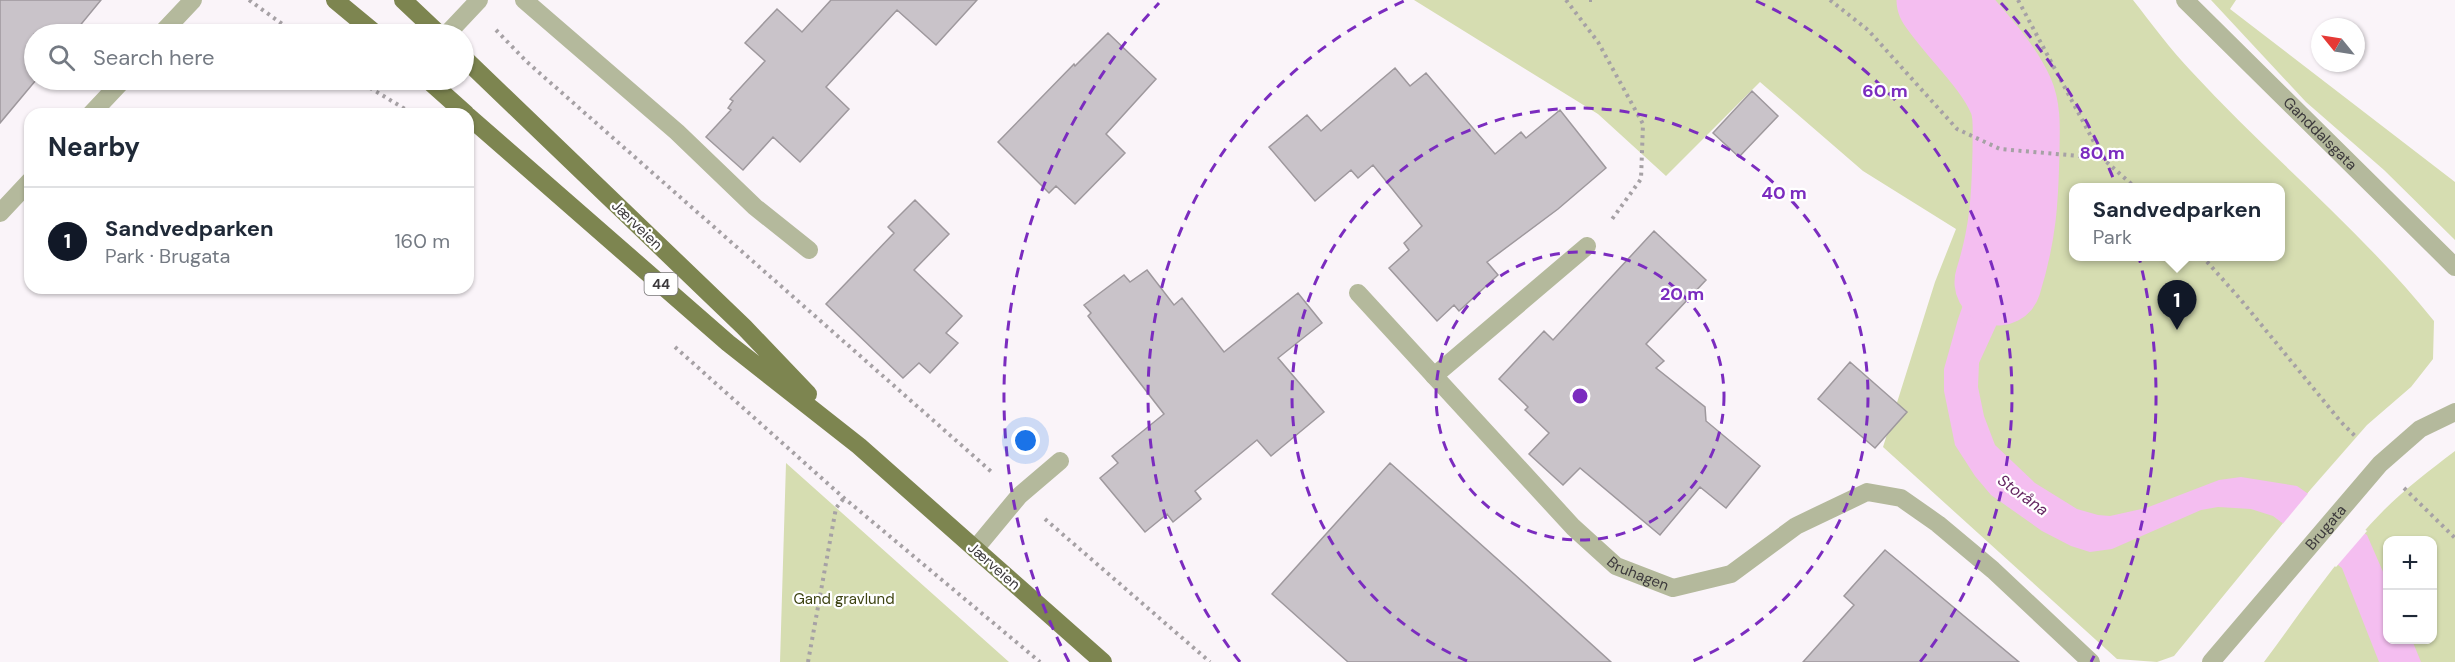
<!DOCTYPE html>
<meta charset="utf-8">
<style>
:root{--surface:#fff;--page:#f6f6f7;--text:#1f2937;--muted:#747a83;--line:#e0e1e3;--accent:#111827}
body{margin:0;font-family:"DM Sans",sans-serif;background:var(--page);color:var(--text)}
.controls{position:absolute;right:18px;bottom:18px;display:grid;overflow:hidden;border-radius:12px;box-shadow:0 2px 4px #0004}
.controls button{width:54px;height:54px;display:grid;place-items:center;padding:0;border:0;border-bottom:2px solid var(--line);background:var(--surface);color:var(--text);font:30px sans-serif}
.compass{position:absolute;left:2311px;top:18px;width:54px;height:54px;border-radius:50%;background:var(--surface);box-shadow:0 2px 4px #0004;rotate:300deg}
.you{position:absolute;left:1026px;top:441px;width:21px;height:21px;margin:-15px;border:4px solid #fff;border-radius:50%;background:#1a73e8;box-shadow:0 0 0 9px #1a73e833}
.badge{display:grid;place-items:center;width:39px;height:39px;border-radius:50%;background:var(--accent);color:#fff;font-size:20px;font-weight:700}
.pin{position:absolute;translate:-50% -50px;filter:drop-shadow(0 2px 3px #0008)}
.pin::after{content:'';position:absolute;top:32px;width:21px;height:18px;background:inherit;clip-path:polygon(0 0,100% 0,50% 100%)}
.popup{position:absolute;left:2069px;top:183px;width:216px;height:78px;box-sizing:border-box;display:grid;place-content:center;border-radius:12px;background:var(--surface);filter:drop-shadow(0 2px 4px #0005);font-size:20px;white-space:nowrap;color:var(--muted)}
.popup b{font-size:22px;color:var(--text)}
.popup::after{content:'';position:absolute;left:50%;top:100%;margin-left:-12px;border:12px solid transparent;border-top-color:var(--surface)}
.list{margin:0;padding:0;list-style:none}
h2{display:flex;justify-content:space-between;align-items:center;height:78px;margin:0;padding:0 24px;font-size:26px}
h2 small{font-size:20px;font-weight:400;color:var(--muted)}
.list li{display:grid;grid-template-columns:39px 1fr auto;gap:18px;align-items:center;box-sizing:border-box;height:108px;padding:0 24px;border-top:2px solid var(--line)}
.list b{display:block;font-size:22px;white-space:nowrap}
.list p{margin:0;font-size:20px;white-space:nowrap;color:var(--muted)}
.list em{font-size:20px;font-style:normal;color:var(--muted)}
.icon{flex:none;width:33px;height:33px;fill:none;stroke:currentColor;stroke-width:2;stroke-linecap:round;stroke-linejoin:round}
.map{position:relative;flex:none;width:2455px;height:662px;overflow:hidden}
.search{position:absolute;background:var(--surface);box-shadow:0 2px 4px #0004;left:24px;top:24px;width:450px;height:66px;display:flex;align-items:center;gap:15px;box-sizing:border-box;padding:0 21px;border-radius:33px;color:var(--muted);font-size:22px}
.panel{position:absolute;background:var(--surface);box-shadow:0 2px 4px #0004;left:24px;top:108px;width:450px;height:186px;border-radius:18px}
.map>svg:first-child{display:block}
.green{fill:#d6ddb1;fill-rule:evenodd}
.water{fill:#f4bef0}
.pier{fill:#faf4f9}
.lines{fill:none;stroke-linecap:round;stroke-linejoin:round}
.river{stroke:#f4bef0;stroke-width:87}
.building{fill:#c9c3c9;stroke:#9e989d;stroke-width:1.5}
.path{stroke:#a6a1a5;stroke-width:4;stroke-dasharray:3 4.5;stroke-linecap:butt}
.minor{stroke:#b4b99c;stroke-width:18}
.major{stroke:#7d8550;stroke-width:18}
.ring{fill:none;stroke:#7b2cbf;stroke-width:3;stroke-dasharray:10 8}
.labels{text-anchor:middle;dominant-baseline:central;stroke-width:4.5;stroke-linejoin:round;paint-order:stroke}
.shield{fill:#fff;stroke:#767476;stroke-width:1.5}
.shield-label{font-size:14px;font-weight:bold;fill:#3c393c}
.street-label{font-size:15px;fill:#3c393c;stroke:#fff}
.park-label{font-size:15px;fill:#3e4412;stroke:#fff}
.water-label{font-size:16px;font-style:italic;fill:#652762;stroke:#fff}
.centre{fill:#7b2cbf;stroke:#fff;stroke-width:3}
.ring-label{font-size:18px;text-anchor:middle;font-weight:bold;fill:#7b2cbf;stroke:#fff;stroke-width:4.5;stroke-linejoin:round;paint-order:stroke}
</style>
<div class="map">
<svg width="2455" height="662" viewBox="0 0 2455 662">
<rect width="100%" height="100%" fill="#faf4f9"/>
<path class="green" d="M1414 0H2133C2152 24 2170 49 2191 71 2270 157 2361 230 2434 321L2433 359 2411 387 2367 425 2311 489 2174 656 2157 662 2117 659 1883 447 1935 282 1956 229 1863 171 1760 82 1666 176 1598 114ZM2074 188H2280V256H2074Z
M2211 0H2236L2230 9 2455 182V240L2384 170 2306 102Z
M2455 451V662H2264C2302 611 2339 555 2384 510 2406 488 2430 470 2455 451ZM2388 540H2432V640H2388Z
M786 463 1009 662H780Z"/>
<path class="water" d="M1925 0H1967L2027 99 2038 140 2001 136 1982 97 1928 10Z
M2004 161 2036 164 2029 242 2023 267 1979 363 1978 387 1984 416 1995 445 2035 483 2077 509 2098 515 2110 516 2146 508 2219 480 2241 477 2297 486 2367 535 2387 581 2388 640H2412L2421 662H2379L2342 568 2273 516 2251 509 2218 507 2201 510 2112 549 2090 552 2071 546 2042 531 1991 495 1975 476 1955 445 1944 391V369L1958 319 1997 211Z"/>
<path class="pier" d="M2310 491 2367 531 2336 567 2281 526Z"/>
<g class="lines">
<path class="river" d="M1940 0C1962 32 1995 60 2011 96 2018 112 2016 133 2016 151 2015 200 2013 234 1998 282"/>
</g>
<path class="building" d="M0 0H101L73 34H34L36 80 0 123Z
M831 0H977L936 45 897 10 826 87 849 109 800 162 773 137 743 170 706 137 731 110 728 108 733 101 730 99 765 61 745 43 777 9 802 32Z
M1108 33 1156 79 1106 134 1125 153 1075 204 1056 186 1049 193 998 142 1074 64 1075 66Z
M1395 68 1410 86 1426 73 1495 154 1521 132 1526 138 1560 110 1606 168 1558 209 1487 262 1498 275 1459 311 1454 305 1437 321 1389 268 1409 250 1404 243 1422 226 1373 165 1358 178 1351 170 1315 201 1269 147 1307 115 1321 131Z
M1752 91 1778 116 1739 157 1713 133Z
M915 200 949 234 914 270 962 316 946 333 958 343 930 373 919 363 903 378 826 304 894 233 888 227Z
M1654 231 1706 280 1646 344 1664 361 1656 368 1705 407 1706 421 1760 466 1726 508 1700 487 1660 535 1580 468 1563 485 1529 454 1549 433 1525 410 1528 407 1499 379 1544 331 1553 340Z
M1147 270 1174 305 1182 298 1224 352 1298 293 1322 323 1278 358 1324 412 1271 456 1257 440 1195 491 1201 499 1173 522 1167 514 1145 532 1100 478 1118 463 1112 456 1164 414 1088 316 1091 313 1084 305 1124 275 1130 282Z
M1850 362 1907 412 1875 448 1818 399Z
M1390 463 1524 583 1611 662H1348L1272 594Z
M1885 550 2019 662H1803L1854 605 1844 596Z"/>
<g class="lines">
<path class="path" d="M249 0 296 34
M1566 0 1598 42 1643 124 1641 179 1610 222
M1589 0H1595
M1830 0 1868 30 1957 129 2000 149 2102 158 2136 188
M2018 0 2102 157
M496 30 527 62 994 474
M357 80 405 109
M2202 256 2241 300 2341 422 2357 438
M675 347 844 498 1040 662
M2404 488 2455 538
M1045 519 1210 662
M808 662 836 508 844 498"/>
<g class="minor">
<path d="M524 0 677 132 755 207 809 250"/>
<path id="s1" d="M2185 0 2455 267"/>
<path d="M161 34 193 0"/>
<path d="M447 34 479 0"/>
<path d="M91 114 123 80"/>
<path d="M0 213 30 181"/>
<path id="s2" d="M1358 293 1573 527 1616 566 1673 588 1731 574 1796 526 1867 492 1901 498 1938 524 1993 570 2091 662"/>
<path d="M1434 376 1587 246"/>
<path d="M975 549 1019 496 1060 461"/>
<path id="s3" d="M2211 662 2380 464 2420 429 2455 412"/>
</g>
<path class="major" d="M335 0 376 34
M403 0 439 34
M464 58 744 327 808 394
M428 80 466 114
M468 116 728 343 859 446 1103 662"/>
</g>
<g class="ring">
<circle cx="1580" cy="396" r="144"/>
<path d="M1467 661A288 288 0 1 1 1693 661"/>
<path d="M1240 662A432 432 0 0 1 1404 1M1756 1A432 432 0 0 1 1920 662"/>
<path d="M1069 662A576 576 0 0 1 1159 3M2001 3A576 576 0 0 1 2091 662"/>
</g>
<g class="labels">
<rect class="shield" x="644.5" y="273" width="33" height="22" rx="4.5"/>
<g class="shield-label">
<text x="661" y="284">44</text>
</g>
<g class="street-label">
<text stroke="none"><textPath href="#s1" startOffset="190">Ganddalsgata</textPath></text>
<text transform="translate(637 225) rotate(44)">Jærveien</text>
<text stroke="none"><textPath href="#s3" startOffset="177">Brugata</textPath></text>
<text transform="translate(994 566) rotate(41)">Jærveien</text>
<text stroke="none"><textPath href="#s2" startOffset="399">Bruhagen</textPath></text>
</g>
<g class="park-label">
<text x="844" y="599">Gand gravlund</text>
</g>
<g class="water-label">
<text transform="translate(2023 495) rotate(36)">Storåna</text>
</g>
</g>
<circle cx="1580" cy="396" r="9" class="centre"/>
<g class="ring-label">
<text x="1885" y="97">60 m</text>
<text x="2102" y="159">80 m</text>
<text x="1784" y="199">40 m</text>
<text x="1682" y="300">20 m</text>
</g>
</svg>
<div class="controls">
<button>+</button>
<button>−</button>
</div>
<svg class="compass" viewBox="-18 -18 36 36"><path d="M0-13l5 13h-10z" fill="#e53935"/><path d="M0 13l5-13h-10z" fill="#747a83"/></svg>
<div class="you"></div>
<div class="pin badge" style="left:2177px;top:330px">1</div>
<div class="popup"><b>Sandvedparken</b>Park</div>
<div class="search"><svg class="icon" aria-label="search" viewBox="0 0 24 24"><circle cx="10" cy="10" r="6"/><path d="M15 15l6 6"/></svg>Search here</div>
<section class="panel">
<h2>Nearby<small></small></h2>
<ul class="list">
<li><span class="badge">1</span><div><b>Sandvedparken</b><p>Park · Brugata</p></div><em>160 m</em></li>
</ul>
</section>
</div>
